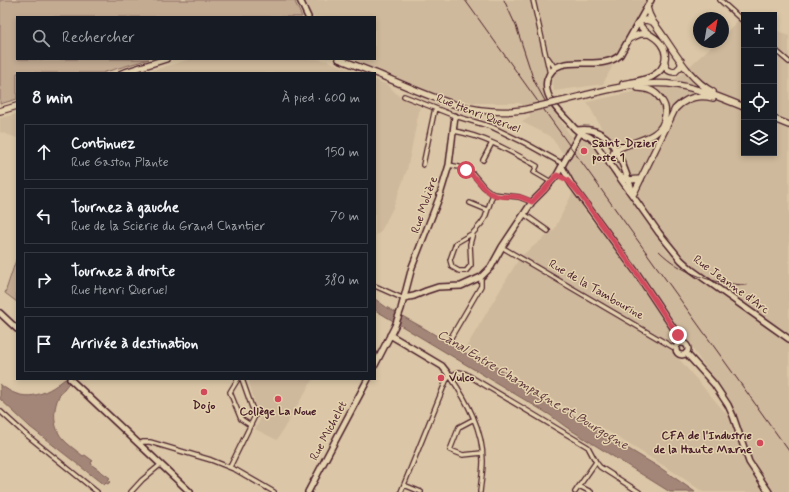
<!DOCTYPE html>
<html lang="fr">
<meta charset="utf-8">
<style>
:root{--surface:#171b24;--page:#242831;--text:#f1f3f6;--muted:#9ea1a6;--line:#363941}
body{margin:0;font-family:Mynerve,sans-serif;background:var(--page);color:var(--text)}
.controls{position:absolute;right:12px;top:12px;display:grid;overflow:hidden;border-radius:0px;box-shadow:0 2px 6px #0003}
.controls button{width:36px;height:36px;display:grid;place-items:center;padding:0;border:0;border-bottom:1px solid var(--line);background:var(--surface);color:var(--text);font:20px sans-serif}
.compass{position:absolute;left:693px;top:12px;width:36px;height:36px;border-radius:50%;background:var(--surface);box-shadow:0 2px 6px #0003;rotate:31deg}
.stop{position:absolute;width:12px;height:12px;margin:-9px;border:3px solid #d1495b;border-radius:50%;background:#fff}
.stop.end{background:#d1495b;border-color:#fff;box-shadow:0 1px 4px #0008}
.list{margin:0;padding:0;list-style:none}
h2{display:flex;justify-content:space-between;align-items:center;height:52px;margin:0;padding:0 16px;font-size:17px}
h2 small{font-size:13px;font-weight:400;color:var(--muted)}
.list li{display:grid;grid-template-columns:26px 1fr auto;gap:12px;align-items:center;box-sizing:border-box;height:56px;margin:0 8px 8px;padding:0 8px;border:1px solid var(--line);border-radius:0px}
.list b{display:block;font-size:15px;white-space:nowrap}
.list p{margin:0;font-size:13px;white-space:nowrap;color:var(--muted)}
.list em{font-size:13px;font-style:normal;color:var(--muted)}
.icon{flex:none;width:22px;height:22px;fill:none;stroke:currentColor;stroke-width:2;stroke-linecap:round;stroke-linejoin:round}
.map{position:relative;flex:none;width:789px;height:492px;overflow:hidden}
.search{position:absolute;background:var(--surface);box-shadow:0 2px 6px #0003;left:16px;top:16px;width:360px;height:44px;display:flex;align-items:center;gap:10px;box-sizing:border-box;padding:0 14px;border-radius:0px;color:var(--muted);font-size:15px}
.panel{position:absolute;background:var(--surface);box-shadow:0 2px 6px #0003;left:16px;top:72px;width:360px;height:308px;border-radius:0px}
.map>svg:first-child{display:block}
.built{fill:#cfb99c}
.green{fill:#c3ab92;stroke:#86655e}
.water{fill:#a38677;stroke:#7f5d59}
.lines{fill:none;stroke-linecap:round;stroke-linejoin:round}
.street-casing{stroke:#4a1f2b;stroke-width:6}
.secondary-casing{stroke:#4a1f2b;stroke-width:8}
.primary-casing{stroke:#4a1f2b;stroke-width:8}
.street{stroke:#e4d2af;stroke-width:3.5}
.secondary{stroke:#e4d2af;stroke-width:5}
.primary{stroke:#e4d2af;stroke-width:5.5}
.rail{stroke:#4a1f2b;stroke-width:1}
.primary-bridge-casing{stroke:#4a1f2b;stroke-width:8;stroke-linecap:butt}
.primary-bridge{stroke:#e4d2af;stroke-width:5.5}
.route{stroke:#d1495b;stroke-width:5}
.poi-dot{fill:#d1495b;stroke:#e4d2af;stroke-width:1.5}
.labels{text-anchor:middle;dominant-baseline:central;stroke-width:3;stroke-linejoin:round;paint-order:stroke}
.street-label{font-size:12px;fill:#4a1f2b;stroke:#e4d2af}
.poi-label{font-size:12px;font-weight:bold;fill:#4a1f2b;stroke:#e4d2af;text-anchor:start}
.water-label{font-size:13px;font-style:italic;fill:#60393e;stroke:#e4d2af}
</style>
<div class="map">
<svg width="789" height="492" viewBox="0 0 789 492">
<rect width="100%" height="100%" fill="#dbc7a7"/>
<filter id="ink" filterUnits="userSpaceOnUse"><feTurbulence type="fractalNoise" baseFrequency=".025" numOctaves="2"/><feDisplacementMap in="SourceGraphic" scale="8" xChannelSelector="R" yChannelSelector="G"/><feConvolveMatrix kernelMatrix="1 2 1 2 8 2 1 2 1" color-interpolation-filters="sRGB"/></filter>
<g filter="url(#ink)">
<path class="built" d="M305 0H532L547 68 542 83 543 93 548 103 578 146 581 139H589L668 253 670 254 691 274 789 343V492H774L751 458 731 403 573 182 566 169 569 159 567 156 562 152 550 136 522 122 530 117 529 112 525 106 519 103H478L453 99 423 89 352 59H375V17H312Z
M536 0H647L603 84 554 91 548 50Z
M744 15V153H774V29L789 36V335L688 262 670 242 640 199 587 102 637 91 666 88 716 42H723V35Z
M190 59H315L328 61 360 73H144Z
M375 80 388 85 399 96 420 107 407 170 393 208 380 233 375 235Z
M17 114V138L0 132V118Z
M574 190 588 216 593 223 595 222 676 336 679 359 731 419 746 461 765 492H703L677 474 591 421 519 381 517 376 479 354 472 353 465 349 520 257 554 230Z
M248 379H313L277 440 255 429 260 420Z"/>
<path class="green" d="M0 0H294L302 17H17V59H149L102 73H17V99L0 104Z
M17 257V302L5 293Z"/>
<path class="water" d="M375 299 386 307 422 327 472 357 478 356 514 378 516 382 555 407 574 416 662 469 695 492H670L566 427 550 415 375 310Z
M65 379H72C68 384 64 389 60 394 53 407 52 426 62 438 68 445 76 450 83 456L85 455 93 461 91 462 92 465 110 478 108 480 110 482 108 484 106 483 104 485 30 427 0 399V384C23 404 44 396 65 379Z"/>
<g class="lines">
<defs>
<path id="street" d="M533 0 550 74
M720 0 744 22
M774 49 789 62
M548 58 555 68
M404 96 455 116 492 127 525 143 563 164
M454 131C484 136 510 151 537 166L534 172 551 182
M483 160 492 143
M423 165 435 108
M449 165 459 167 473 174 484 187 493 194 519 197 532 202
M470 203 487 210
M524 214 548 231
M473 233 456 243 450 260 452 267 459 271H466L471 265 470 244 473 233 481 224 485 218 493 194
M505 249 676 349
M375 286 402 298H404
M450 339 481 286V277
M450 376C467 401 483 430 483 461 483 471 481 482 480 492
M238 379 230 392 241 419 250 425
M0 411 23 432 97 492
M474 419 459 427 450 450 463 455 482 453
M139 444 143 442H150L211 460 236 470 274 492
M230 467 255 416 242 379
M404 485 421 492
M579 486 591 492
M131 492 142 480 160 465
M401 492 446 381 450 376 459 372 466 374 588 447 596 462 600 467 639 492
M575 492 596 462"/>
<path id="secondary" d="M300 0 308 17
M651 0 620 55C599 74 556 49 547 80 543 96 559 112 569 122 572 126 576 130 580 133 585 136 589 135 593 140L659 233 681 260 692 270 789 339
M577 130C615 124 622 165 633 192
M562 167 572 185 636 272 678 335 681 343
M404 298 414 296 426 291 438 287 461 286 481 277 491 267 502 247 532 202 544 190 557 175 580 133
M0 313 17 329
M390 335 442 366 450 376
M676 349a6 6 0 1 1 12 0a6 6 0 1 1-12 0Z
M686 353 714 384 728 405 733 416 749 462 769 492
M375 365 395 326 401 309 412 267 439 198 449 165 455 116
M70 379 190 492
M308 492 368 379"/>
<path id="primary" d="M647 7 649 14 653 22C671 44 686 78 713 92
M640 21 646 20 653 22
M631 38 640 34H648
M339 59 375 73
M665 63C665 69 669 72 675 72L681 66V61
M122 73 166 59
M375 73C424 93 468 118 523 110
M623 84C638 81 663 79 665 59 666 54 664 48 661 44 655 35 643 34 639 23
M558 102C596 93 638 79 677 85 700 89 722 98 744 107
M0 111 17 106
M774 119 789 125
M610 164 614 151C630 140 663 141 665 116 666 110 665 105 662 101 657 92 648 88 638 88
M618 175 628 180 641 179
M634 193 675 109C686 97 698 94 713 98"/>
</defs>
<use href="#street" class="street-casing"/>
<use href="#secondary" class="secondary-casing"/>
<use href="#primary" class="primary-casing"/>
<use href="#street" class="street"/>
<use href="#secondary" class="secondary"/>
<use href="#primary" class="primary"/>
<path class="rail" d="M465 0 789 451
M504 0 516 26 534 81 549 108
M659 251C682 274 714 284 746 285"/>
<defs>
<path id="primary-bridge" d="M523 110 558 102"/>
</defs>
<use href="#primary-bridge" class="primary-bridge-casing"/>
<use href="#primary-bridge" class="primary-bridge"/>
</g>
</g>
<g class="lines" filter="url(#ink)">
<path class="route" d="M466 170C477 176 482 190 494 195 503 198 512 195 520 197 524 198 528 200 532 202L544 190 557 175 567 180 578 192 636 272 678 335"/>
</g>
<g class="poi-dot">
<circle cx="584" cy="151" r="4"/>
<circle cx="441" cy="378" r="4"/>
<circle cx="204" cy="392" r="4"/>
<circle cx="278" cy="399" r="4"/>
<circle cx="760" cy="443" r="4"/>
</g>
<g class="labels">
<g class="street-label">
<text transform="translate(478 114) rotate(21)">Rue Henri Queruel</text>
<text transform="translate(425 205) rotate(-71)">Rue Molière</text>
<text transform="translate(731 285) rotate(36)">Rue Jeanne d'Arc</text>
<text transform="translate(596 290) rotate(30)">Rue de la Tambourine</text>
<text transform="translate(329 431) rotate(-62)">Rue Michelet</text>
</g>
<g class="poi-label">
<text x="592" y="144">Saint-Dizier<tspan x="592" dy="14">poste 1</tspan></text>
<text x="449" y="378">Vulco</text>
<text x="204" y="406" text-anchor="middle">Dojo</text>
<text x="278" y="412" text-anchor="middle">Collège La Noue</text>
<text x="752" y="436" text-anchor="end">CFA de l'Industrie<tspan x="752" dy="14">de la Haute Marne</tspan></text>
</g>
<g class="water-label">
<text transform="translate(533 390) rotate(31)">Canal Entre Champagne et Bourgogne</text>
</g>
</g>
</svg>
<div class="controls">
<button>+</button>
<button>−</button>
<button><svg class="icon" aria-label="locate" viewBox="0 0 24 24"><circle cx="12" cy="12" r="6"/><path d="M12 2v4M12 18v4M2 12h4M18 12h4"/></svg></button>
<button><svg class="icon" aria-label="layers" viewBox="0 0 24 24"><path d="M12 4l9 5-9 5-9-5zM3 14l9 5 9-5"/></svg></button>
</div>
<svg class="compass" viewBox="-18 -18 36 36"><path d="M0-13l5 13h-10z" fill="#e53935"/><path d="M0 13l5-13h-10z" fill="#9ea1a6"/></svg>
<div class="stop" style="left:466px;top:170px"></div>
<div class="stop end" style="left:678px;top:335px"></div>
<div class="search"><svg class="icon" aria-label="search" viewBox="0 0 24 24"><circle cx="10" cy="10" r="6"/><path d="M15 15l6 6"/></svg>Rechercher</div>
<section class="panel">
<h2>8 min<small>À pied · 600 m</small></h2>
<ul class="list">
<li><svg class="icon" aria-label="ahead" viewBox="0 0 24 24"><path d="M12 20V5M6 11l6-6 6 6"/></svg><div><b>Continuez</b><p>Rue Gaston Plante</p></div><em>150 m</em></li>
<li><svg class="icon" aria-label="left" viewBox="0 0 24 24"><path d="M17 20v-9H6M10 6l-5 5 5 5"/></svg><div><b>Tournez à gauche</b><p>Rue de la Scierie du Grand Chantier</p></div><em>70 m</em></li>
<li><svg class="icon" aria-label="right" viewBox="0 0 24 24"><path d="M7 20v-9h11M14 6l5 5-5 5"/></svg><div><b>Tournez à droite</b><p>Rue Henri Queruel</p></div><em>380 m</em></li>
<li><svg class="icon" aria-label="arrive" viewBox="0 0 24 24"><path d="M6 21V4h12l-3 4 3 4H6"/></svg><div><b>Arrivée à destination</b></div></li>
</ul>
</section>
</div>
